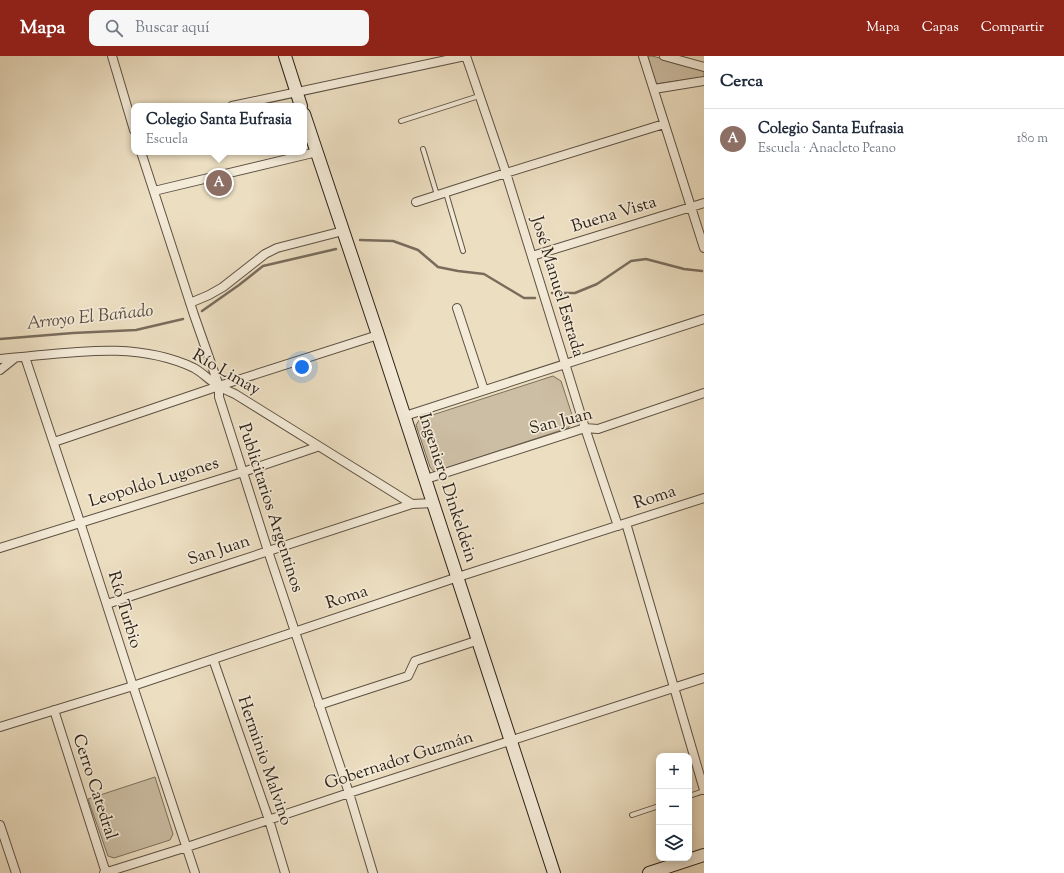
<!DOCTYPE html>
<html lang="es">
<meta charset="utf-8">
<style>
:root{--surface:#fff;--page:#f6f6f7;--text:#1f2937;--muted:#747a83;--line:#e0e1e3;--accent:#8f2418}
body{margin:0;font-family:"Sorts Mill Goudy",serif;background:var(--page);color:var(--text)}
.controls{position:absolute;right:12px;bottom:12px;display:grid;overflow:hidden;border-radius:8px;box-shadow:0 2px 10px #0003}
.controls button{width:36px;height:36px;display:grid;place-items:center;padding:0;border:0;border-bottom:1px solid var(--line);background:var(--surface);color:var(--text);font:20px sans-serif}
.you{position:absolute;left:302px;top:311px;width:14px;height:14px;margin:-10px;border:3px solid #fff;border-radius:50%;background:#1a73e8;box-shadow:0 0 0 6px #1a73e833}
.badge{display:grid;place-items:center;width:26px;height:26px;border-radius:50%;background:var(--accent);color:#fff;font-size:13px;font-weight:700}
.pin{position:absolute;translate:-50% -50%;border:2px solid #fff;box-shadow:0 1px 4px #0006}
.popup{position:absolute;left:131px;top:47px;width:176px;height:52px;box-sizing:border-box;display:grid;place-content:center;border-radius:8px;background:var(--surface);filter:drop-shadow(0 1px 3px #0005);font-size:13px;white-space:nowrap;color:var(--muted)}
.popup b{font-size:15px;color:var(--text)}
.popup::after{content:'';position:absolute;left:50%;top:100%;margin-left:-8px;border:8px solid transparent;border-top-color:var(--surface)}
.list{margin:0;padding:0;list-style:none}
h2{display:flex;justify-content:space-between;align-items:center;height:52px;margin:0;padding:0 16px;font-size:17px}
h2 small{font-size:13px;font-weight:400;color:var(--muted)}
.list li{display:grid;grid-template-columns:26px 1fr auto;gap:12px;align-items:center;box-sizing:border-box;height:60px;padding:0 16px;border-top:1px solid var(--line)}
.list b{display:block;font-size:15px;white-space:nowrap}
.list p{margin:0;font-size:13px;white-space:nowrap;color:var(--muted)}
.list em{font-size:13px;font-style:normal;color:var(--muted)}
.icon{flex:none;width:22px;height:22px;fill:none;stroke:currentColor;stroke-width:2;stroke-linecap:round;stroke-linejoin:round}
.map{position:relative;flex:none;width:704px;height:817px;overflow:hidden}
header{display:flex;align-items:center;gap:24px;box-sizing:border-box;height:56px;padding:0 20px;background:var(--accent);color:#fff}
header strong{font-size:19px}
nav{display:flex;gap:22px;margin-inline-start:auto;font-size:14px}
.search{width:280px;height:36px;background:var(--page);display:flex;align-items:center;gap:10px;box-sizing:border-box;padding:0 14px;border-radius:8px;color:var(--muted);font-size:15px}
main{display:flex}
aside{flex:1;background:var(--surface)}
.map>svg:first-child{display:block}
.green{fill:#ccbea4;stroke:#7c705e}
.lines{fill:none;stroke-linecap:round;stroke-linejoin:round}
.stream{stroke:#796c5c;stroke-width:2.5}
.service-casing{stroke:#5d5143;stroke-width:6}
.minor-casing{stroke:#5d5143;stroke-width:10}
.secondary-casing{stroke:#2d2219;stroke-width:14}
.service{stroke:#f3ead7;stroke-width:4}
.minor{stroke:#f3ead7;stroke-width:8}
.secondary{stroke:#f3ead7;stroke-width:12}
.labels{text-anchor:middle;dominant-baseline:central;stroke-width:3.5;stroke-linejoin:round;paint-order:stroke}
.street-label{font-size:17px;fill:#2d2219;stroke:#f3ead7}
.water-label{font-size:18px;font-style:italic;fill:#594d40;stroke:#f3ead7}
</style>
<header>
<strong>Mapa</strong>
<div class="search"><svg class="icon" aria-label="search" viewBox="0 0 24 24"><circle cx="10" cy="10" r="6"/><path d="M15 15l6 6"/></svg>Buscar aquí</div>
<nav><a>Mapa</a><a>Capas</a><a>Compartir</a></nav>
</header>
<main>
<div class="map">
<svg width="704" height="817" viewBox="0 0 704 817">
<rect width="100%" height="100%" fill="#ecdec1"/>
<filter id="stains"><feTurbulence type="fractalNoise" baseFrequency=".005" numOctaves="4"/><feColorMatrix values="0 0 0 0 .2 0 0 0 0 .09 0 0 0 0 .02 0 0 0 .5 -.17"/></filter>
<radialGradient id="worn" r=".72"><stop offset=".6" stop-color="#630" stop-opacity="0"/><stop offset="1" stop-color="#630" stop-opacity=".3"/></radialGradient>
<path class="green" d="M647 0H652L704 14V21L656 28Z
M553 320 561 325 574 365 568 372 434 416 430 411 416 369 420 363Z
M155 721 173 778 170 784 114 802 108 800 88 743Z"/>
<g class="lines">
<path class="stream" d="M360 184 393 185 418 194 438 211 458 215 484 218 524 242H535
M552 237H575L597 228 631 205 646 203 684 213 702 215
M202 255 239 229 263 210 336 193
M0 283 73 277 136 274 183 263"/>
<defs>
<path id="service" d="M401 65 479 40
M423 93 437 139
M446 137 463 195
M689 740 704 735
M632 759 659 750"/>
<path id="minor" d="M112 0 134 74
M466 0 506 117 585 372 618 470
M643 0 704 192
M664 0 704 11
M654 33 704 25
M232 50 465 0
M141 96 194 259 219 330V341L268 495 349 737 373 817
M154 135 317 96
M416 146 506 117 664 68
M532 200 704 147
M190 247 209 239 223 231 265 198 277 192 343 175
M457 252 484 334
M25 301 80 466 133 630 195 817
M0 303C65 298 133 283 194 312 203 317 210 325 219 330 224 333 230 336 235 338L412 448
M0 314 15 302
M405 360 704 263
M54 386 219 330 378 279
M426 423 585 372 598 373 704 337
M626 467 704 734
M0 492 243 416 317 391
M107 548 412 448 434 447
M213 603 269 764 285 817
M319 649 408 620 415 605 479 584
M54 654 106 817
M0 671 133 630 458 521 704 442
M0 769 16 817
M104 817 187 791 349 737 704 622"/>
<path id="secondary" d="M285 0 301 50
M304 58 378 279 554 817
M649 817 704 799"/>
</defs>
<use href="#service" class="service-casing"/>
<use href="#minor" class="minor-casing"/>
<use href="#secondary" class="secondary-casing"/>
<use href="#service" class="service"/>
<use href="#minor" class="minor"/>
<use href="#secondary" class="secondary"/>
</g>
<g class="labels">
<g class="street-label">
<text transform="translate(614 159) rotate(-17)">Buena Vista</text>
<text transform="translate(557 231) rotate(73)">José Manuel Estrada</text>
<text transform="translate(226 317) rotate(30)">Río Limay</text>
<text transform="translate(561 366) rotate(-14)">San Juan</text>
<text transform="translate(154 427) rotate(-17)">Leopoldo Lugones</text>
<text transform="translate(447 432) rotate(72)">Ingeniero Dinkeldein</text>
<text transform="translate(655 442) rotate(-18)">Roma</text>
<text transform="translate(270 452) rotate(72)">Publicitarios Argentinos</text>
<text transform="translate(219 495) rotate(-18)">San Juan</text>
<text transform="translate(347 542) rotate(-18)">Roma</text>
<text transform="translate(124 554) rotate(73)">Río Turbio</text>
<text transform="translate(264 705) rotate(71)">Herminio Malvino</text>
<text transform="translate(399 705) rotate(-18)">Gobernador Guzmán</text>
<text transform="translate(94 731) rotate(72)">Cerro Catedral</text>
</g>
<g class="water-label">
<text transform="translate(90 262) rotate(-6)">Arroyo El Bañado</text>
</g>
</g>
<rect width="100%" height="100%" filter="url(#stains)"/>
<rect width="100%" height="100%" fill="url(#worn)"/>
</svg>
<div class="controls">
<button>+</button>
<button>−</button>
<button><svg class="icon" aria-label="layers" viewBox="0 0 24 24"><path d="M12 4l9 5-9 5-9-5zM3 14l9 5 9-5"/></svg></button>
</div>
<div class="you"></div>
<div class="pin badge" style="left:219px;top:127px;background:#8d6e63">A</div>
<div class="popup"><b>Colegio Santa Eufrasia</b>Escuela</div>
</div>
<aside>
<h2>Cerca<small></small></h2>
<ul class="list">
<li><span class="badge" style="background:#8d6e63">A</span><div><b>Colegio Santa Eufrasia</b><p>Escuela · Anacleto Peano</p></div><em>180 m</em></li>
</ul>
</aside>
</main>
